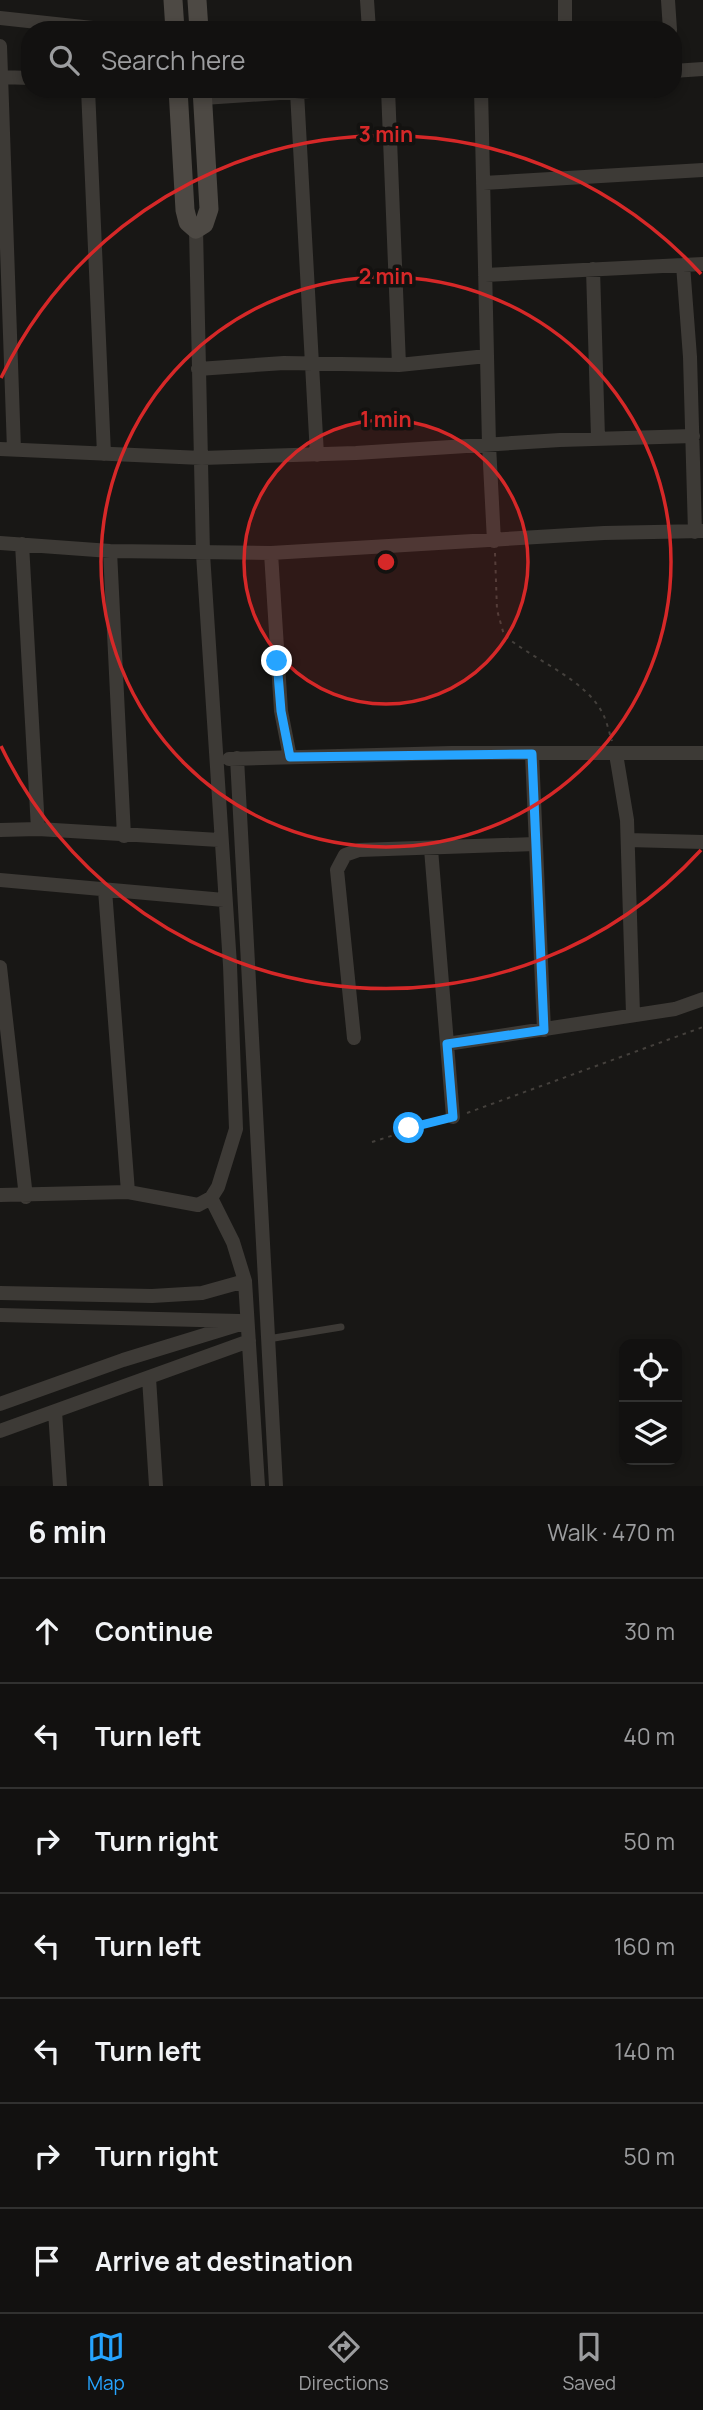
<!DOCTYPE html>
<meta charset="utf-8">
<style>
:root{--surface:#121110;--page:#1f1f1e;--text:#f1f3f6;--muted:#9c9d9f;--line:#313130;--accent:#26a4ff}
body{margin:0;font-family:Manrope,sans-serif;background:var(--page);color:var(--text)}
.controls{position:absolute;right:21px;bottom:21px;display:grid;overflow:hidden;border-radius:14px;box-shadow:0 4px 10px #0003}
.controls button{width:63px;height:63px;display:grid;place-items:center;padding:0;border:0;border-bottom:2px solid var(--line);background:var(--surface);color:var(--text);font:35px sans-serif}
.stop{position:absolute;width:21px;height:21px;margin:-16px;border:5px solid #26a4ff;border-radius:50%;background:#fff}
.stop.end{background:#26a4ff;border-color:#fff;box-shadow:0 2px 7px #0008}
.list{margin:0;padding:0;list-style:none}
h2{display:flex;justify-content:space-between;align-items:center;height:91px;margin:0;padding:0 28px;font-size:30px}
h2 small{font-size:23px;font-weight:400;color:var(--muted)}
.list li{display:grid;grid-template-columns:46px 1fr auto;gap:21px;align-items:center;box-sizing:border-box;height:105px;padding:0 28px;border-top:2px solid var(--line)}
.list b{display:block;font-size:26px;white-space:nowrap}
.list em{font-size:23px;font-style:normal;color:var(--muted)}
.icon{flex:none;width:38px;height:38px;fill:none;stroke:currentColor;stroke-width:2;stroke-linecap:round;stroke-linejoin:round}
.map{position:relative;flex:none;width:703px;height:1486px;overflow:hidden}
.search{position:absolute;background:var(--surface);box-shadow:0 4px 10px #0003;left:21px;right:21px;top:21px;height:77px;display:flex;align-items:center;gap:18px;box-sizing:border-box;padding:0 24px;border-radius:28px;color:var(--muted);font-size:26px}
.sheet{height:826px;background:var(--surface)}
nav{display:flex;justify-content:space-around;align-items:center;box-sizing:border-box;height:98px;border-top:2px solid var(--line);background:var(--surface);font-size:19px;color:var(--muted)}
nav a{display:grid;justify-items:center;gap:4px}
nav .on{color:var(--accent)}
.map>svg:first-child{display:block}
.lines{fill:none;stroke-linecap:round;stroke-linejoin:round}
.path{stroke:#44403c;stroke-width:2;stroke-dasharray:3.5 5;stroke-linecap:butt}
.lane{stroke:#3d3a36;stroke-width:7}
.street{stroke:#3d3a36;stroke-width:14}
.secondary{stroke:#4d4944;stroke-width:19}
.route{stroke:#26a4ff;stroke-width:9}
.ring{fill:none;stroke:#d62828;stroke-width:3.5}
.centre{fill:#d62828;stroke:#131210;stroke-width:3.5}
.ring-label{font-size:21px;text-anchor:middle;font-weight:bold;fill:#d62828;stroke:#131210;stroke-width:7;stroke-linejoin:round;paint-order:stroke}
</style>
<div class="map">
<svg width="703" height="1486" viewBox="0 0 703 1486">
<rect width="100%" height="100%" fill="#181715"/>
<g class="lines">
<path class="path" d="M495 553 497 610 504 635C533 660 586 679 603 714 607 722 609 732 612 741
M467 1113 703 1027
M372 1142 442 1120"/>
<path class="lane" d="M268 1339 341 1327"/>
<path class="street" d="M367 0 369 30
M668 0 670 30
M0 18 111 30
M565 30V0
M0 46 14 450
M673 71 703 69
M0 77 30 78
M88 89 104 454
M388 89 399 365
M481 89 489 445 494 541
M297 92 317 455
M203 98 340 89
M483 183 703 170
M683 265 690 357 695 532
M593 269 598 438
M485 275 703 264
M198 369 284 363 399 365 487 356
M0 449 202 458 356 453 560 440 693 436
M0 543 110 551 271 553 604 533 703 531
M22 544 38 829
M110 551 124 836
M271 553 281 711 290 757
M532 754 544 1030
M616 754 627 820 633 1014
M237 758 276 1486
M229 759 451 753H703
M0 830 38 829 219 840
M628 840 703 842
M431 849 453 1117
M0 880 224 900
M105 890 128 1192
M0 967 26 1197
M354 1038 337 870 345 855 359 850 535 844
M447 1044 675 1009 703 999
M0 1195 128 1192 198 1205 211 1198 218 1187 236 1129 230 965 203 554 196 229
M211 1198 233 1242 245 1281 258 1486
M0 1293 152 1296 202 1293 245 1281
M0 1315 239 1321
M149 1378 156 1486
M0 1404 123 1360 247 1322
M55 1411 60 1486
M0 1431 249 1341"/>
<path class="secondary" d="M173 0 175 30
M197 0 199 30
M178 89 185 210 188 222 196 229 204 224 209 209 202 89"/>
</g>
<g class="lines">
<path class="route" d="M277 661 281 711 290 757 532 754 544 1030 447 1044 453 1117 409 1128"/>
</g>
<circle cx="386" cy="562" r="142" fill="#d62828" fill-opacity=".12"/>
<g class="ring">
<circle cx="386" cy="562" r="142"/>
<circle cx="386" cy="562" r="285"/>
<path d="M701 850A427 427 0 0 1 1 746M1 378A427 427 0 0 1 701 274"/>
</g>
<circle cx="386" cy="562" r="10" class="centre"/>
<g class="ring-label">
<text x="386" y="142">3 min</text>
<text x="386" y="284">2 min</text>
<text x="386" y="427">1 min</text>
</g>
</svg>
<div class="controls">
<button><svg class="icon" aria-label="locate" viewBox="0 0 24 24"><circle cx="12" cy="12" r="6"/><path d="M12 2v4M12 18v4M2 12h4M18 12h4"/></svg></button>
<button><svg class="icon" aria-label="layers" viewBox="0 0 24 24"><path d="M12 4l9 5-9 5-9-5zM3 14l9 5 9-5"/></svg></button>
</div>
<div class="stop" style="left:409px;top:1128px"></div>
<div class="stop end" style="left:277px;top:661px"></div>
<div class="search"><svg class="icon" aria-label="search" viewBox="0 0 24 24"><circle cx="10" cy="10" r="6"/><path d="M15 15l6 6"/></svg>Search here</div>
</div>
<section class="sheet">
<h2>6 min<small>Walk · 470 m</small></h2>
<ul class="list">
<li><svg class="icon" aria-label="ahead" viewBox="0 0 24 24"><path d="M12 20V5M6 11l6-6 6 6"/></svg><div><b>Continue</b></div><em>30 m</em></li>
<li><svg class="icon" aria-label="left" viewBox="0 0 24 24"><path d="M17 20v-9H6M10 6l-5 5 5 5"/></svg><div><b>Turn left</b></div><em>40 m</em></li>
<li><svg class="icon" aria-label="right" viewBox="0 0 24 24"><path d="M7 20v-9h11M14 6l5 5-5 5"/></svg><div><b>Turn right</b></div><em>50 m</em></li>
<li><svg class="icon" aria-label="left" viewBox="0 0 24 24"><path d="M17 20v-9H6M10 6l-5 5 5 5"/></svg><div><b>Turn left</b></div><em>160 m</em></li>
<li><svg class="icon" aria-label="left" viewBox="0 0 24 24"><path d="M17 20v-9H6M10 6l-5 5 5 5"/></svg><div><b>Turn left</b></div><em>140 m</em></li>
<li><svg class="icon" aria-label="right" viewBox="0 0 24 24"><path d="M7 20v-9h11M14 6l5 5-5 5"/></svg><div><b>Turn right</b></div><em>50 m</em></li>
<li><svg class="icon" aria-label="arrive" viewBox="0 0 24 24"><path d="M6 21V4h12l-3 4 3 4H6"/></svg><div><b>Arrive at destination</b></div></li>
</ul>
</section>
<nav>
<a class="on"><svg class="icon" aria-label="map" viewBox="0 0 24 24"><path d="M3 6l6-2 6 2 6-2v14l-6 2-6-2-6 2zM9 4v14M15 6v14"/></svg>Map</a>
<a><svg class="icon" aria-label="directions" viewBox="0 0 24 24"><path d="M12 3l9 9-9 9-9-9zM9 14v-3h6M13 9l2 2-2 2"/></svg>Directions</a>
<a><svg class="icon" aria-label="saved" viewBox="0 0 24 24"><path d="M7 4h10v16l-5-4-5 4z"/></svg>Saved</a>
</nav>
